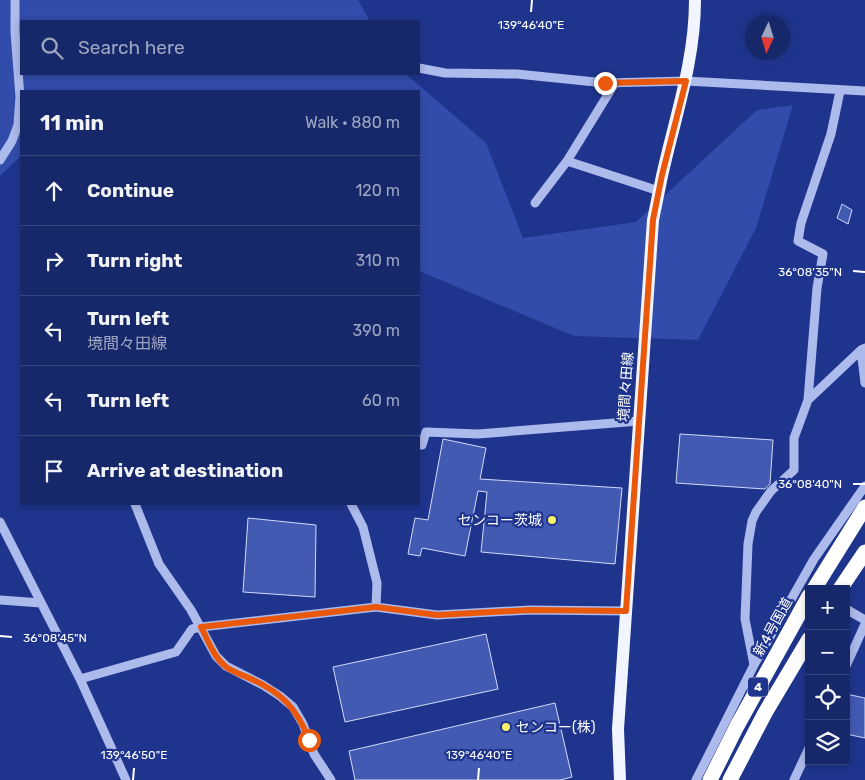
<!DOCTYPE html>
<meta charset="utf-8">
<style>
:root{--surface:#17286a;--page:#243472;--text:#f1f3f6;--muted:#9ea6c1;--line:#36447e}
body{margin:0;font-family:Rubik,"Noto Sans JP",sans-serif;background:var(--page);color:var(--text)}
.controls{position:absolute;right:15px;bottom:15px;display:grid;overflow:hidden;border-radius:0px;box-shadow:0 2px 8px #0003}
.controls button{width:45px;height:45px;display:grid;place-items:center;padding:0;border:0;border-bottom:1px solid var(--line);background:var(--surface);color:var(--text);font:25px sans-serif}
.compass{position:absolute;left:745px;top:15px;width:45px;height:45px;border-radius:50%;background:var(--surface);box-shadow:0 2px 8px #0003;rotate:184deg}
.stop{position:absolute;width:15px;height:15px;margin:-11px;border:4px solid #ea580c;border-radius:50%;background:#fff}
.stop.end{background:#ea580c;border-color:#fff;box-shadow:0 1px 5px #0008}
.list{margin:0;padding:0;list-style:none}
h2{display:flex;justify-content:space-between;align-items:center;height:65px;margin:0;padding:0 20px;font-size:21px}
h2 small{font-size:16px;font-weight:400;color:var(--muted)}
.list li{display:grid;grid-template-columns:32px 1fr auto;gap:15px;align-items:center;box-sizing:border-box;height:70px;padding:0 20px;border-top:1px solid var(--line)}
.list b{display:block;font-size:19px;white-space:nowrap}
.list p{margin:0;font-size:16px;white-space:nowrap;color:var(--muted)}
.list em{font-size:16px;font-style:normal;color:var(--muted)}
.icon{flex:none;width:28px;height:28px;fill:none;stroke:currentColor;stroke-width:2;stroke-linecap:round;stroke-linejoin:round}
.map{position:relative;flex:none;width:865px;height:780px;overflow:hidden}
.search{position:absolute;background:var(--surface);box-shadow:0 2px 8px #0003;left:20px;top:20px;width:400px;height:55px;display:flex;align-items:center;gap:12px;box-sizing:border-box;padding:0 18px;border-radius:0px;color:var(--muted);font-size:19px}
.panel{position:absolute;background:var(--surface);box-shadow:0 2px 8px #0003;left:20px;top:90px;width:400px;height:415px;border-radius:0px}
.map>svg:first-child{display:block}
.green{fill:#324cab}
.building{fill:#435ab3;stroke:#d2daf9}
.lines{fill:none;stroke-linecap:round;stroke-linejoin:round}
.minor{stroke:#acbaec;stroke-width:9}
.major{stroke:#f2f4ff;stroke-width:12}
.highway{stroke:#fff;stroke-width:15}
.route{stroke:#ea580c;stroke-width:6}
.ticks{fill:none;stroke:#fff;stroke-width:2}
.poi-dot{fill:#fbf36c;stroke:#1f358d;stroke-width:2}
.labels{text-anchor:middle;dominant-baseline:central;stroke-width:4.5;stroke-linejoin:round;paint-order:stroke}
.shield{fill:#1f358d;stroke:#bcc2dd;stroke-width:1}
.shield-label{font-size:12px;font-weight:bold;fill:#fff}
.street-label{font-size:14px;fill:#fff;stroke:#1f358d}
.poi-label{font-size:14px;fill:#fff;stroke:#1f358d;text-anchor:end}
.ticks-label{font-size:12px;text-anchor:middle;fill:#fff;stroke:#1f358d;stroke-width:4.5;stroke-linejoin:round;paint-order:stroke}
</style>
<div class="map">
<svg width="865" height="780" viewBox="0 0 865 780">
<rect width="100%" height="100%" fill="#1f358d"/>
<path class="green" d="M0 0H358L370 21H21V74H406L486 143 523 238 636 222 757 110 793 105 756 228 698 340 574 336 419 271V91H21V156L0 176Z"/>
<path class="building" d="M842 204 852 210 848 224 837 218Z
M680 434 773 440 770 484 765 489 676 483Z
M443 439 486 448 480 479 622 488 615 564 481 552 487 492 478 491 465 556 422 548 420 556 408 554 415 518 428 520Z
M248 518 316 525 315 597 243 592Z
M486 634 498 689 345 722 333 667Z
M846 694 865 698V738L846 734Z
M555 703 572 777 560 780H355L349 751Z"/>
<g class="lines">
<path class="minor" d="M419 68 445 73 517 74 605 83 686 81 865 91
M615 83 567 161 659 191
M0 160 12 141 18 125 20 97 15 32V0
M535 203 567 161
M861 350 865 383
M808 400 861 350 865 348
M419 445H422L426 432 478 434 639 421
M135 504 159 564 191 610 216 656 226 666 263 685 280 696 293 707 303 724 314 754 331 780
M351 504 363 527 377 583 376 607
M0 522 80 679 126 780
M0 600 41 603
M846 609 865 620
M754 665 814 559 865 486
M846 666 865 624
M80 679 176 652 192 629 201 627 376 607 437 615 530 610 626 611
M696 780 754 665 745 619 748 544 752 521 756 512 771 491 794 470V438L808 400 817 288 823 254 798 241 801 223 831 134 840 91
M794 780 809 748"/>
<path class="major" d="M620 780 618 729 653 220C656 206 659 190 662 176 675 117 695 61 695 0"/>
<path class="highway" d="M814 589 865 507
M840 589 865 552
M710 780 737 726 809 596
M730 780 765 713 809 639"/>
</g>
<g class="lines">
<path class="route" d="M309 740C297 708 281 692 249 678 241 674 232 672 225 666 213 656 208 640 201 627L376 607 437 615 530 610 626 611 653 220 662 175 686 81 605 83"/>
</g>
<path class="ticks" d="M531 12 532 0M853 271 865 272M853 484H865M0 636 12 637M133 780 134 768M478 780 479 768"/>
<g class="poi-dot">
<circle cx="552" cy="520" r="5"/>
<circle cx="506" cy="727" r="5"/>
</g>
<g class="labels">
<rect class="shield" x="748" y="677.5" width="20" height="19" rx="4"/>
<g class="shield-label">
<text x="758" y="687">4</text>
</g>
<g class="street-label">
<text transform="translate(626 387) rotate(-86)">境間々田線</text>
<text transform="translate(773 627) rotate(-61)">新4号国道</text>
</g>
<g class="poi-label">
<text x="542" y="520">センコー茨城</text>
<text x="516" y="727" text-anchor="start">センコー(株)</text>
</g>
</g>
<g class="ticks-label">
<text x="531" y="29">139°46'40"E</text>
<text x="810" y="276">36°08'35"N</text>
<text x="810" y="488">36°08'40"N</text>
<text x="55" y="642">36°08'45"N</text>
<text x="134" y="759">139°46'50"E</text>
<text x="479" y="759">139°46'40"E</text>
</g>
</svg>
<div class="controls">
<button>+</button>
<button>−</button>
<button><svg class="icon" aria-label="locate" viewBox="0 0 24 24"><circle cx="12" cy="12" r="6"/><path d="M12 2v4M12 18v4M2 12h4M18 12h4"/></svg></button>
<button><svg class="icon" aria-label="layers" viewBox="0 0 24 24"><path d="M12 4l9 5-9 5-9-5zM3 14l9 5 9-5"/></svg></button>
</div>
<svg class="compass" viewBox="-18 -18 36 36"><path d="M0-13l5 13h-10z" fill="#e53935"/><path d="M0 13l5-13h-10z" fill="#9ea6c1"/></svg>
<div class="stop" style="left:309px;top:740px"></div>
<div class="stop end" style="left:605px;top:83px"></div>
<div class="search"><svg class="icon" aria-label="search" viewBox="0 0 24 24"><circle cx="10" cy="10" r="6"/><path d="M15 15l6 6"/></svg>Search here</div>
<section class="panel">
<h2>11 min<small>Walk · 880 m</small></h2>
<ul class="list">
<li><svg class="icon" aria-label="ahead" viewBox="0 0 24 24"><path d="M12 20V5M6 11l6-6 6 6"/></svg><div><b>Continue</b></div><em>120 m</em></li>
<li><svg class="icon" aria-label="right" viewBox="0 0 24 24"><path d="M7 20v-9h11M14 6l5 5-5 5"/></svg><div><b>Turn right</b></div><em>310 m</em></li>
<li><svg class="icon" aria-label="left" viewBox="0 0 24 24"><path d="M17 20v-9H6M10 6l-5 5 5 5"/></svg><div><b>Turn left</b><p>境間々田線</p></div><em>390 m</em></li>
<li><svg class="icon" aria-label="left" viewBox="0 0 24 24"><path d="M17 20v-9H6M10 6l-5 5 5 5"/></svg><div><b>Turn left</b></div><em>60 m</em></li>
<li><svg class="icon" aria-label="arrive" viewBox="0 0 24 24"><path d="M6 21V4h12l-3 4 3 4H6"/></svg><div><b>Arrive at destination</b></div></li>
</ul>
</section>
</div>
